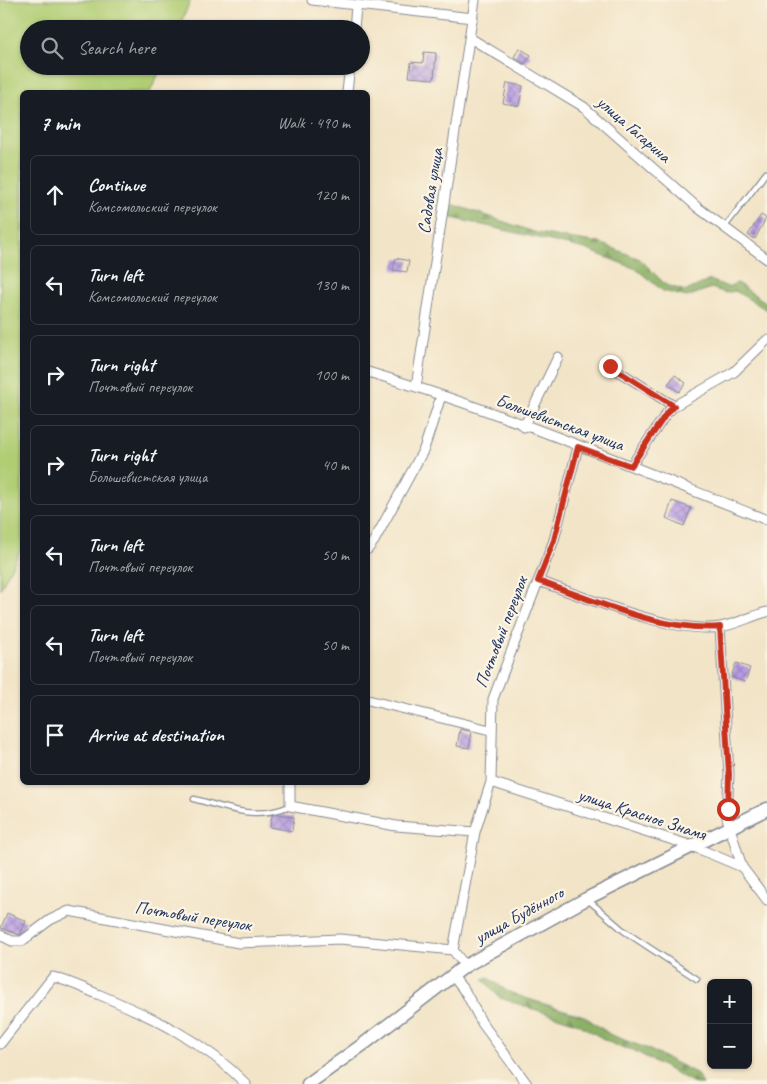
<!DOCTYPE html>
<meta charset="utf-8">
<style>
:root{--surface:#171b24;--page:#242831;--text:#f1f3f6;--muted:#9ea1a6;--line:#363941}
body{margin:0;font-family:Caveat,sans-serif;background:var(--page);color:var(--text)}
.controls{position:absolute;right:15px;bottom:15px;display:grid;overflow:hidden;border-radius:8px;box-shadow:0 1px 4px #0004}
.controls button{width:45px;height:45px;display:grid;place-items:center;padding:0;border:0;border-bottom:1px solid var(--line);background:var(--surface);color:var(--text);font:25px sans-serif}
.stop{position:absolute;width:15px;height:15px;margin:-11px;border:4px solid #c8321e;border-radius:50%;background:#fff}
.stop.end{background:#c8321e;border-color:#fff;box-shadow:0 1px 5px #0008}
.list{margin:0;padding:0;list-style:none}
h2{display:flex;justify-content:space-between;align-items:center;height:65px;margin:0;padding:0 20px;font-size:21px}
h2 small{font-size:16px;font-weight:400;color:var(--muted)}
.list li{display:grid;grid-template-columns:32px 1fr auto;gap:15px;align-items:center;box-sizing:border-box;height:80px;margin:0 10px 10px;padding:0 10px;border:1px solid var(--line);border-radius:8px}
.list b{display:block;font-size:19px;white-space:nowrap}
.list p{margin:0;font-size:16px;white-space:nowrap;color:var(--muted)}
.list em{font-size:16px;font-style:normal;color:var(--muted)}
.icon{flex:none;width:28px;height:28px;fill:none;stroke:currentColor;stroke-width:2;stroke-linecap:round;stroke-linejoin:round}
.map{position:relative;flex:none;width:767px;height:1084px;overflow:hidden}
.search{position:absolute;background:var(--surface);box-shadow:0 1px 4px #0004;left:20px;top:20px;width:350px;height:55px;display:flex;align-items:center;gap:12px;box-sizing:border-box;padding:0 18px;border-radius:28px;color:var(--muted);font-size:19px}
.panel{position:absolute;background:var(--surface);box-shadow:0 1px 4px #0004;left:20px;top:90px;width:350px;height:695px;border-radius:8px}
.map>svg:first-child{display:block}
.grass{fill:#b0cd73;stroke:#667e68}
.forest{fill:url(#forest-firs);stroke:#547062}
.building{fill:url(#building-cross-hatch)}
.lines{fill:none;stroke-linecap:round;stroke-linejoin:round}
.service-casing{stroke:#868a92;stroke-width:7}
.minor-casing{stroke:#868a92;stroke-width:11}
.secondary-casing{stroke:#868a92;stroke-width:15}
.service{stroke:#fff;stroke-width:4.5}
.minor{stroke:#fff;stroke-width:9}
.secondary{stroke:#fff;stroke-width:12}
.route{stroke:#c8321e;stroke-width:6}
.labels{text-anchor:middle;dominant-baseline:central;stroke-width:4.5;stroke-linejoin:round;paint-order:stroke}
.street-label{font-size:18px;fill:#1b2f5e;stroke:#fcf5e5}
</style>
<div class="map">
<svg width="767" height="1084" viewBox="0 0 767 1084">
<defs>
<pattern id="forest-firs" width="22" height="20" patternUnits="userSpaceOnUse" patternTransform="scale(1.25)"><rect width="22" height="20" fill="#8cb065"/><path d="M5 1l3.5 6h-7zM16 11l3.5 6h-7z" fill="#729056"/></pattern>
<pattern id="building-cross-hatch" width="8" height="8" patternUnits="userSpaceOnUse" patternTransform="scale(1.25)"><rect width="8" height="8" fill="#b89ce3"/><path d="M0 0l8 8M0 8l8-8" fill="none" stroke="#9580bb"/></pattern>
</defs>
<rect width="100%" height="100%" fill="#fcf5e5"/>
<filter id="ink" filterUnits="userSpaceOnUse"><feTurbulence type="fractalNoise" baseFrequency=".02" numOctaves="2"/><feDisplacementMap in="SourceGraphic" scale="10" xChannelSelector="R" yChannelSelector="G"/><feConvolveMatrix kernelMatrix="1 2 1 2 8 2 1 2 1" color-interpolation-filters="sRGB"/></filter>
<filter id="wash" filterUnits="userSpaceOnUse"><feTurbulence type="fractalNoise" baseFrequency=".0096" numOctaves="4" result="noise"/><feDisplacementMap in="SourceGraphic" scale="20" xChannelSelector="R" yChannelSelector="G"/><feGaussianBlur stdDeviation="1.12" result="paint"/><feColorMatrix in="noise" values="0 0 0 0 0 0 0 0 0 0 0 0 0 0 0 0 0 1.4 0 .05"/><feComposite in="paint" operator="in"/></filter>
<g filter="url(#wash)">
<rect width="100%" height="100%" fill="#f2e4c7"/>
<path class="grass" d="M0 0H191L178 29H29V66H162L150 92H22V547L0 589Z"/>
<path class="forest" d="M449 203 537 233 600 243 640 259 666 285 686 291 710 280 728 287 737 283 767 303V310L735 291 726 293 711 288 687 297 663 291 636 269 585 249 448 217Z
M489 978 507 991 525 998 584 1016 611 1035 646 1048 696 1073 703 1084H696L633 1050 616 1046 576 1023 500 998 483 979Z"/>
<g id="blocks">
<path class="building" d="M519 48 531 55 525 64 514 57Z
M424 52 436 53 434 79 409 77 411 62 423 63Z
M507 83 523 86 519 106 503 103Z
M761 215 766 218 755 239 748 235Z
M396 258 409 261 407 272 393 270Z
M675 375 686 383 679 392 668 384Z
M672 501 691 508 684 526 666 518Z
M736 663 750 668 745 682 731 677Z
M460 729 472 732 469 748 457 746Z
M278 814 294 817 292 831 270 827 272 815Z
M7 913 26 921 20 935 1 928Z"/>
</g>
</g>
<g filter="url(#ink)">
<use href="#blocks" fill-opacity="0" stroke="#868a92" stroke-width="1"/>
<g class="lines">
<defs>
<path id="service" d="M724 228 766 173
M194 799C229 808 254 821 290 806
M587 899 624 931 697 979"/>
<path id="minor" d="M312 0 473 18
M354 29 356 7
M470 38 584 107 697 207 767 259
M347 92 350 66
M610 366 674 406
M368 372C503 412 635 468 767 520
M416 387 475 0
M524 427 558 357
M631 466 666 414 674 406 734 372 767 340
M368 549 374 541 424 449 441 396
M538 581C584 596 673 635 720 627 735 625 751 616 767 612
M720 627 729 774 727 818 742 867
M368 700 490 730
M290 782V806L396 826 475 832
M491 782 692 846 742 867 767 900
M0 935 12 941H22L50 920 69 911 239 943 340 939 453 950
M465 966 453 950 475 832 491 782 493 699 554 540 578 447
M452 975 466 993 482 1023 527 1084
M0 1044 53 977C69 981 85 989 100 995 153 1017 205 1042 246 1084"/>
<path id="secondary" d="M308 1084 365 1043 465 966 586 899 767 809"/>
</defs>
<use href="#service" class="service-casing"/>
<use href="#minor" class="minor-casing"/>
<use href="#secondary" class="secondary-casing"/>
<use href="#service" class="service"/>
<use href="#minor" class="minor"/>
<use href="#secondary" class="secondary"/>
</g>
</g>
<g class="lines" filter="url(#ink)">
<path class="route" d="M610 366 674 406 666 414 631 466 578 447 554 540 538 581C594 600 662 632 720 627L729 774 728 809"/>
</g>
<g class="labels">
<g class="street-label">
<text transform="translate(634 129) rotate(41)">улица Гагарина</text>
<text transform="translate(430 191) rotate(-81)">Садовая улица</text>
<text transform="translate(560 422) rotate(20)">Большевистская улица</text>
<text transform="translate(501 632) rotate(-69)">Почтовый переулок</text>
<text transform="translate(642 814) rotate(18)">улица Красное Знамя</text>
<text transform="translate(519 915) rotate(-29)">улица Будённого</text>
<text transform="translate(193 916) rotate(9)">Почтовый переулок</text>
</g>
</g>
</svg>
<div class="controls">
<button>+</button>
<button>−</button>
</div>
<div class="stop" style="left:728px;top:809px"></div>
<div class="stop end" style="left:610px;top:366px"></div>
<div class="search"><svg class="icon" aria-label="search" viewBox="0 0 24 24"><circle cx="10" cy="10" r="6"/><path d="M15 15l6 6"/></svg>Search here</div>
<section class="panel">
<h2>7 min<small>Walk · 490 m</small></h2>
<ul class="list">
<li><svg class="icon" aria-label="ahead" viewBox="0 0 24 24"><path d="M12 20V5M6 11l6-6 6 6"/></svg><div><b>Continue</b><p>Комсомольский переулок</p></div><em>120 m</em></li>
<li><svg class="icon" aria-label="left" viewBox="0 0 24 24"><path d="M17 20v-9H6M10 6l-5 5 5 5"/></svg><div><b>Turn left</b><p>Комсомольский переулок</p></div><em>130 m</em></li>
<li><svg class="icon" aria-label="right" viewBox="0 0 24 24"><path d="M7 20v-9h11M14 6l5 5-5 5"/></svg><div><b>Turn right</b><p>Почтовый переулок</p></div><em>100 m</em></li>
<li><svg class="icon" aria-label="right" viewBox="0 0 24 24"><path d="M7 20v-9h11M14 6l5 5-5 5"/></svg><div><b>Turn right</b><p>Большевистская улица</p></div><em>40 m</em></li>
<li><svg class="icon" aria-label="left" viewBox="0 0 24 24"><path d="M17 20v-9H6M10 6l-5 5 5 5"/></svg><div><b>Turn left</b><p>Почтовый переулок</p></div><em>50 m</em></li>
<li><svg class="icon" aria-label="left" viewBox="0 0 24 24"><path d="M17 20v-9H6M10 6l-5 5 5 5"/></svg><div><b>Turn left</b><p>Почтовый переулок</p></div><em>50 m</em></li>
<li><svg class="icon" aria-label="arrive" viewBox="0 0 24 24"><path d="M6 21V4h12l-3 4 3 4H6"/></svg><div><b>Arrive at destination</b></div></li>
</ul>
</section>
</div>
